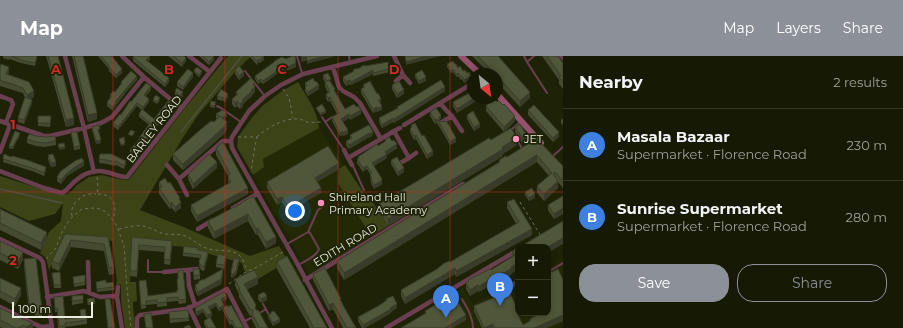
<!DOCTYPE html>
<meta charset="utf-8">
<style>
:root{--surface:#161a05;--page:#232713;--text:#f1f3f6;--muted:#9ea19a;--line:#353827;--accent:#8c9099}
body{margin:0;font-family:Montserrat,sans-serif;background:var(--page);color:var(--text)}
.controls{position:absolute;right:12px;bottom:12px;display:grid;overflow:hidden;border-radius:8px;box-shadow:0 2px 6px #0003}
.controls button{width:36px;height:36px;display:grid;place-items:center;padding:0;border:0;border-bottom:1px solid var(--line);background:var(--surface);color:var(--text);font:20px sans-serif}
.compass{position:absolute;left:467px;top:12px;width:36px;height:36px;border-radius:50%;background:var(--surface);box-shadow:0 2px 6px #0003;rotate:151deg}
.scale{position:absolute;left:12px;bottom:10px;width:81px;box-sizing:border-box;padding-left:4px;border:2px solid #ebeede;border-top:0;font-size:11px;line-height:14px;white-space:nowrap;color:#ebeede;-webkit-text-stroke:3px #1e2207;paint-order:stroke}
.you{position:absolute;left:295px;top:155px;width:14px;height:14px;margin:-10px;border:3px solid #fff;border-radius:50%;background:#1a73e8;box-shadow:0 0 0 6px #1a73e833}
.badge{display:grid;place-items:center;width:26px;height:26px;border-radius:50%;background:var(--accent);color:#fff;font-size:13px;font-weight:700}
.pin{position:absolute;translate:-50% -33px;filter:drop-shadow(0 1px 2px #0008)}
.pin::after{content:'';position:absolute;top:21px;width:14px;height:12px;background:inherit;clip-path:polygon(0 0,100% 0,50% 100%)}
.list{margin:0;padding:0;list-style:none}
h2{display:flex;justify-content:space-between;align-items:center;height:52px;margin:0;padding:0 16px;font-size:17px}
h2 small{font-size:13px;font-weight:400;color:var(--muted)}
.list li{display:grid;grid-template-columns:26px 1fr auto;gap:12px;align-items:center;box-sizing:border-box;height:72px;padding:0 16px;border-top:1px solid var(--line)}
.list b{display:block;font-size:15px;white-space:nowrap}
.list p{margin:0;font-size:13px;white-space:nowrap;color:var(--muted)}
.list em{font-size:13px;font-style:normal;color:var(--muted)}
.actions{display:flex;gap:8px;padding:12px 16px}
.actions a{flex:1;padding:9px 0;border:1px solid var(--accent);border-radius:16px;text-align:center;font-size:14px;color:var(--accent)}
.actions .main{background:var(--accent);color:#fff}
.map{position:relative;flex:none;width:563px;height:272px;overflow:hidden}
header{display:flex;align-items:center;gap:24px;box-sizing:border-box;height:56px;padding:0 20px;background:var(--accent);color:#fff}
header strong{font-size:19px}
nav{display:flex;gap:22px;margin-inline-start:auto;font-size:14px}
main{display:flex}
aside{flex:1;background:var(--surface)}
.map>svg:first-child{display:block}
.built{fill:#242905}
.green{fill:#3c4317}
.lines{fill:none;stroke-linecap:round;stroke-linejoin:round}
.stream{stroke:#4d5043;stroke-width:1.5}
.path{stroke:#6f725c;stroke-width:1;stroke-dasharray:3 3;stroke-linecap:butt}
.lane{stroke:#6a4050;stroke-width:2}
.street{stroke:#6a4050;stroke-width:4.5}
.secondary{stroke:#94516b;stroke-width:6}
.wall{fill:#454a31}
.shaded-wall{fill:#383c28}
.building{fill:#505639;stroke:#383c28}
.grid{fill:none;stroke:#d62828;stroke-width:1;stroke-opacity:0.55}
.poi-dot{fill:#ff8ebb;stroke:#1e2207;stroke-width:1.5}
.labels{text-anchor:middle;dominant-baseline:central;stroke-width:3.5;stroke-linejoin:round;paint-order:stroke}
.street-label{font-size:11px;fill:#ebeede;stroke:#1e2207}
.poi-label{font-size:11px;fill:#ebeede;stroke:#1e2207;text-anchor:start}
.grid-label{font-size:13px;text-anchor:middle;font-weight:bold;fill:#d62828;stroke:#1e2207;stroke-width:3.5;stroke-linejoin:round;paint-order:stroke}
</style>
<header>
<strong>Map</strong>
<nav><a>Map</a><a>Layers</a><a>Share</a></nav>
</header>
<main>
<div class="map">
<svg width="563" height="272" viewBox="0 0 563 272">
<rect width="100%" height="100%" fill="#1e2207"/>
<path class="built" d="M319 72 365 139 367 137 388 170 310 219 253 119 264 111 263 103Z
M563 204V268L554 272H432L423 256 463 232 473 248 504 231 508 237 518 231V257H548V213Z"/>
<path class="green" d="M228 0H251L234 17 198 59 184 80 140 154 186 172 250 200 279 190 288 205 258 223 254 217 248 220 244 214 242 207 184 191 133 186 130 226H136L137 245 133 246V249L135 272H125L121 244V229L116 228 117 225 112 185 68 179 49 214 46 202 40 197 49 176 61 165 63 147 55 158 29 165 0 151V120L61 139 70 137 77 129 89 121 102 119 118 123 128 124 131 121 185 52Z
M298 26C306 40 318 55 319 72L263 103 264 111 253 119 237 91 238 81 251 63 262 50 282 35Z
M345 109 365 139 367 137 388 170 371 180 338 127 339 113Z"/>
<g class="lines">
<path class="stream" d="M181 76 242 0
M0 133 62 147"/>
<path class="path" d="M283 33 289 42 293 62
M238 81H257L255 90 251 116
M257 81C268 71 284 62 298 63 302 63 304 65 307 66 311 67 316 66 321 66
M97 121 98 131 97 138C101 138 105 139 108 140 116 145 116 155 113 162
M520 146 541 180
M72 160C69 147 84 136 96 138
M119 173C127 171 135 169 143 170 150 171 157 176 164 178 172 179 180 177 188 181 195 185 201 191 209 193 219 196 230 192 239 199 243 202 245 210 247 215
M46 203 56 192 61 178 70 163 78 156 82 153 94 152 100 153 106 156 112 163 117 170 124 190 127 231 131 272
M229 228 244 217 255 212 285 195"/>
<path class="lane" d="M297 0 302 17
M349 0 350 6
M524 0 527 6 547 37
M527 6 534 0
M245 15 264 39
M217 50 221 52 241 66
M322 61 344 94
M325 66 332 61
M512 75 511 74 520 66
M517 84 523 94
M553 100 563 91
M353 110C357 118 360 126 364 134
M287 188 308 176 318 154 324 149
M148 204V216H163
M298 209C305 205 316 201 319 193L318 191 310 177 308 176
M548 216 563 207
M462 243C467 252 473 261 473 272
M263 248 269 259
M258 258 266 253
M245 265 251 262"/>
<path class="street" d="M65 0 84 72 94 116
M122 0 144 21 181 52
M189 0 210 16
M394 0 403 19 410 27
M561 0 563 2
M333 11 339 31 343 35 354 41 360 47 381 83 394 75 409 102 402 106
M396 25 403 19
M0 40 11 44 13 48 6 67
M440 47 446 54 452 60 462 75
M0 65 44 80H50L84 72 101 67 112 61 144 21
M442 66 452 60
M404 69 473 27
M394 75 400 72
M344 94 348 102 381 83
M0 96 10 69
M348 102 352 109
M409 102 416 97
M167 109 179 123 223 85H231
M0 115 44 132 62 137C67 134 70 130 74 126 83 118 94 113 106 116 113 117 120 122 127 121L221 2
M179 123 187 139
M233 152 257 138
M198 173 213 164
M0 183 40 202 43 206 52 272
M88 206 89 237
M188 214 189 230 195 249
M164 216 197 213
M305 224 463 128
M47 241 84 235 100 241 114 240 117 241 122 272
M117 241 118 231
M0 251 41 271 52 270
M189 251 199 272
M137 272V262L140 259 186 253 200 247 227 233 247 272
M332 272 298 209 232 92 231 85 232 81 249 55 265 40 281 29 303 18 377 0
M386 272 518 194"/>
<path class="secondary" d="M461 0 480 18
M497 38 541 87"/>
</g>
<path class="wall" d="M3 0H37V2L35 10 21 7 9 3V4L3 2Z
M46 0H58L74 69 66 71Z
M72 0H83L97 63 88 66Z
M98 0H112L122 17 116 22 109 15V13Z
M168 0H184L186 5 182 11Z
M199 0H214V4L209 9Z
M250 0H264V4L260 7 259 6 257 9 250 1Z
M472 0H498L530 42 520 51 497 26V18H490Z
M542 0H558L563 7V33L559 28V24Z
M133 1 150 3 148 6 169 26 165 31 133 5Z
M286 3 296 4V11L281 17V15L263 28 261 26 258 28 255 23V20Z
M447 8H455L463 15 471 23 464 27 462 23 461 24 458 20 457 21 453 16 451 17 447 11Z
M365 10 390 13V16L373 20V18L351 29 350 28 346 30 343 25V21L353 16V14Z
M0 11 9 16 8 18 34 41 30 43 32 47 24 68 18 66V62L25 42 23 37 0 30Z
M194 14 202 17 199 21 194 16Z
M235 14 244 20 239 24 235 18Z
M415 18 426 25 419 28 415 21Z
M323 19 331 26 335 35 345 53 361 58 350 64 349 62 343 66 348 78 343 80V79L340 80 332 65V61L337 58 330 45 328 46 326 42V38L328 37 325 30V26L323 23Z
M193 21 183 34 177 30V26Z
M137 24 125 37V38L116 49V50L112 54 107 50V46L110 42V39L115 36 121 28V26Z
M315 26 319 33 308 40 305 35V27Z
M363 29 381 47H380L382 54 377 56V55L373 57 361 37V33L363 32Z
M392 29 404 38 397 42 392 33Z
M255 30V36L252 39V40L243 48V50L240 53 237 50 235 52 232 48V43L236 40V36Z
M151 34 146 40 149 46 143 54 154 63 172 51 152 76 151 80 134 100 130 97V94L139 83 149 69 139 61V58L142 54 137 50 118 74 113 70V67L131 46Z
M175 35 183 40 180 43 175 39Z
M445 35 394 67 393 66 382 72 379 66V62L397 53V51Z
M217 40 228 41 225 46 222 44 221 45 217 43Z
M473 42H483L479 44V43L457 57 453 50V46Z
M153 43 160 44 157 48 153 45Z
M487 45 515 65 504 76 486 55V50L487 49Z
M216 48 215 49V52L210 51V49Z
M528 54 559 81 553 86 528 59Z
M430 56 441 62 439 64 456 86 450 89 437 67 435 68 430 60Z
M216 58 227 60 224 64 227 73 224 78 183 114 173 104V98L214 66 217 63 216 62Z
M467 59 480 71 474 75 467 63Z
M38 60H51L50 71 38 70Z
M563 62V69L561 67V64Z
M369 69 373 79 369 82V81L349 93 346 89V85L350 83V79Z
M411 69 433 99 427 103 416 83 414 84 410 76Z
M92 71 100 76H99L101 87 96 88 92 74Z
M515 71 526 84 522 87 515 76Z
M71 76 80 90V93L74 94Z
M20 79 18 84H17L13 93 9 92V90Z
M36 80 56 85V89L45 91 36 90 27 87V83Z
M385 84 397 92 387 99V102L374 110 382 126 381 129 374 133 371 127 370 118 367 113 363 116 357 107V103L358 102V101L378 90 385 85Z
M491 84 517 89 503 98V100L388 170 379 155V148Z
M531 86 563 110V132L558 126V132L544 145 537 137V130L549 120 537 106 344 224 337 212V205L499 106V104L507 101Z
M216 92 248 138 197 166 191 155V149L229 127 228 126V120L216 99Z
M100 98 126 108 124 113 116 109 115 110 107 108 99 107Z
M48 99 56 110 51 111 48 103Z
M3 103 46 115 44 120 35 116 3 106Z
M391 104 404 116 398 120 391 108Z
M84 110 78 113 67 120 61 128 57 125V121L61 115Z
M217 112 193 133 188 123V118Z
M339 113 317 126 321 137 288 156 282 146 277 149 267 132V126Z
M159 126 181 152 175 156 172 152 170 153 159 138Z
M525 136 535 142 529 145 525 139Z
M563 140V158L554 163 548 154V149Z
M242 146 276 187 266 193 258 179H256L248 165 214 183 208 172V165L242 147Z
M507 146 532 179 456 221 455 218 405 248 401 240V234L516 168 507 152Z
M0 153 47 183 41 194 0 174Z
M65 178 108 181 114 211V218L109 219 104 195 71 191 59 215 52 212V205Z
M132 181 172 190 170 209 164 208 165 196 139 194 137 221 130 220Z
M0 185 23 203 18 213 0 204Z
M518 192V213L512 217V218L504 223 503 222 479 236 478 235 470 240 466 233V227L468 226V224L491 214 512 201V196Z
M198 194 208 200 204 215 201 214 199 210 200 202 183 200V197Z
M24 203 42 254V261L38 262V259L35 260 34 254 29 255 24 210Z
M226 204 224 213 216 211V208Z
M277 206 327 272H310L277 213Z
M239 207 236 219 232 222 231 220V216Z
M193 213 200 219V223L194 224Z
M178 215 186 243V247L179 248 178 245 167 246V250L157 251V248L146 249V252L141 253 139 225 148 240 177 236 178 234 177 223H178Z
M552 216 563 224V265L546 272H482L474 255V250L496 241V235L518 258 523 269 530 265V263L537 259 536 257H548Z
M52 217 61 229V232H54Z
M223 218 221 228 198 240 195 234V229L198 227V226Z
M313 218 344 251 356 272H343L333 253 329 255 313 224Z
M85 219V229L74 231 73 221Z
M0 222 21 239 15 250 0 242Z
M235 223 258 228 247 233 256 254 268 272H256L252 264V260H250L239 241V238L235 230Z
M96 226 106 227 114 231V234L97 236Z
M258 239 267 244 261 247 258 243Z
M72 240 83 244V247L72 249Z
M54 241 65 263 81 261 80 254 87 264V268L65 271V272H58L57 256H55Z
M94 242 95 248 88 249 87 243Z
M227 243 222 246 224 251 244 272H234L232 268 230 269 223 255V253L219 255 216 250 210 254 212 260 207 262 203 256 197 260 195 255V252Z
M386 243 397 252 391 256V257L365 272H362L358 265V261L380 249 386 245Z
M0 252 23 263 33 272H2L0 271Z
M169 256 189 262V265L170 267Z
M268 258 280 266 273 270 268 261Z
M204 265 216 272H206L204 268Z"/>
<path class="shaded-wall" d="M150 0V3L146 8V4Z
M214 0V4L209 9V6Z
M264 0V4L260 7V4Z
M325 0H336L307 8V5Z
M427 0H441L406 9V6Z
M306 1V5L301 6V2Z
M186 2V5L182 11V7Z
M259 3V6L257 9V5Z
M296 7V11L281 17V14Z
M9 11V16L6 23V18Z
M281 12V15L263 28V25Z
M122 13V17L116 22V19Z
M453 13V16L451 17V15Z
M373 14V18L351 29V26Z
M244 16V20L239 24V20Z
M193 17V21L183 34V31Z
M137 20V24L125 37V38L116 49V50L112 54V51L115 46 125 34Z
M471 20V23L464 27V24Z
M426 21V25L419 28V25Z
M169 22V26L165 31V28Z
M261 23V26L258 28V25Z
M350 24V28L346 30V26Z
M319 29V33L308 40V36Z
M151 30V34L144 42V39Z
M255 31V36L252 39V40L243 48V50L240 53V48L242 44Z
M445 31V35L394 67V63Z
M404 34V38L397 42V38Z
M34 35V41L27 45V39Z
M183 36V40L180 43V40Z
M530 36V42L520 51V45Z
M228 38V41L225 46V43Z
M330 41V45L328 46V42Z
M474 42H479V43L457 57V53Z
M149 43V46L143 54V51Z
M381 43V47L378 48V44Z
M32 44V47L24 68V64Z
M237 45V50L235 52V47Z
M137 47V50L118 74V71Z
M172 48V51L152 76 151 80 134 100V97L152 73Z
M382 50V54L377 56V53Z
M377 51V55L373 57V53Z
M361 54V58L350 64V60Z
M326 55V57L320 60V58Z
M227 56V60L223 66V62Z
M97 57V63L88 66V59Z
M349 58V62L341 67V63Z
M441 59V62L439 65V61Z
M515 60V65L504 76V71Z
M74 62V69L66 71V64Z
M393 62V66L382 72V69Z
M437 63V67L435 68V64Z
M227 66V73L224 78 183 114V108Z
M480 68V71L474 75V71Z
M348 74V78L343 80V77Z
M343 75V79L340 80V77Z
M373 76V79L369 82V78Z
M559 76V81L553 86V82Z
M369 77V81L349 93V89Z
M526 78V84L522 87V81Z
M416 79V83L414 84V80Z
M456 82V86L450 89V86Z
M517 82V89L503 98V100L388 170V163Z
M101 84V87L96 88V85Z
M125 87V89L121 90V89Z
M397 88V92L387 99V102L372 111V107L385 96Z
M65 91V93L59 94V92Z
M433 95V99L427 103V99Z
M537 99V106L344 224V217Z
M126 105V108L124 113V110Z
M56 106V110L51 111V107Z
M84 106V110L78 113 67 120 61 128V124L67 117 78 109Z
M217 106V112L193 133V128Z
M339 107V113L315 127V122Z
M367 110V113L363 116V112Z
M46 111V115L44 120V117Z
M404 112V116L398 120V116Z
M382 123 381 129 374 133V129Z
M558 125V132L544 145V138Z
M248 132V138L197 166V160Z
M321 132V137L288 156V151Z
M535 138V142L529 145V142Z
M282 141V146L277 149V143Z
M172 146V152L170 153V148Z
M181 147V152L175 156V151Z
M563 152V158L554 163V158Z
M248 158V165L214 183V176Z
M258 172V179H256V173Z
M532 173V179L456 221V215Z
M47 176V183L41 194V187Z
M276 181V187L266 193V186Z
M563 182V188L548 197V191Z
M71 184V191L59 215V208Z
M172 185V190L170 209V204Z
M23 196V203L18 213V206Z
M208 196V200L204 215V211Z
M239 203V207L236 219 232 222V219Z
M518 207V213L512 217V218L504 223V217Z
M455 212V218L405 248V242Z
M223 213V218L221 228 198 240V236Z
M503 216V222L479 236V230Z
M258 221V228L244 235V228Z
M518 228V230L512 233V232Z
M478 229V235L470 240V234Z
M21 232V239L15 250V243Z
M227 240V243L221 246V243Z
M267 240V244L261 247V243Z
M216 247V250L208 255V251Z
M333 247V253L329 255V249Z
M397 248V252L391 256V257L365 272H363V269Z
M224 249V253L223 252V253L219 255V252Z
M203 253V256L197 260V256Z
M212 257V260L207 262V259Z
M466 259V264L453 272H445Z
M563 259V265L546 272H534Z
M280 263V266L273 270V267Z
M33 267V272H26V271Z
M493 268V272H484Z"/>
<path class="building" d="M12 0H37L35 7 21 4Z
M48 0H58L74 62 66 64Z
M74 0H83L97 57 88 59Z
M101 0H112L122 13 116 19 109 11V10Z
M134 0H150L146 4 169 22 165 28 133 1Z
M173 0H184L186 2 182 7Z
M203 0H214L209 6Z
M252 0H264L260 4 259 3 257 5Z
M292 0H295L296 4H295L296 7 281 14V12L263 25 261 23 258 25 255 20 274 6 276 4 282 1 286 3Z
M301 0H325L307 5 306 1 301 2Z
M405 0H427L406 6Z
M478 0H498L530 36 520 45 497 20V18H495Z
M547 0H558L563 7V26L559 21 561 20Z
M453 5 455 8H456L458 12 460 10 463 15 465 14 467 17 469 16 471 20 464 24 462 20 461 21 458 17 457 19 453 13 451 15 447 8Z
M388 6 390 13 373 17V14L351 26 350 24 346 26 343 21 354 15 353 14 358 12V13L364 9 365 10Z
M1 8 9 11 6 18 29 26 34 35 27 39 23 32 0 24V11Z
M239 10 244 16 239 20 235 14Z
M197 11 202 15 199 19 194 14Z
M188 13 193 17 183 31 177 26Z
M422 14 426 21 419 25 415 18Z
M131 15 137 20 125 34 115 46 116 47 112 51 107 46 112 40 110 39 113 35 115 36 122 27 121 26Z
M328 17 331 23 327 25 323 19Z
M251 22 255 26 253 28 255 31 251 34 252 35 242 44 243 45 240 48 237 45 235 47 232 43 238 38 236 36Z
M313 22 315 26 316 25 319 29 308 36 305 32 307 30 305 27Z
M329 24 335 33 334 34 345 53 354 48 356 51 358 50 361 54 350 60 349 58 341 63 348 74 343 77V75L340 77 332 61 339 57 330 41 328 42 326 38 330 36 325 26Z
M441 24 445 31 394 63 393 62 382 69 379 62 398 52 397 51Z
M370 25 377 38 378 37 381 43 378 44 382 50 377 53V51L373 53 361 33 365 31 363 29Z
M399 25 404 34 397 38 392 29Z
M146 27 151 30 144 39 149 43 143 51 137 47 118 71 113 67 120 58 121 59 130 45 131 46Z
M177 32 183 36 180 40 175 35Z
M221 33 228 38 225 43 222 41 221 42 217 40Z
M473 35V42H474L457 53 453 46Z
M156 39 160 42 157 46 153 43Z
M25 41 32 44 24 64 18 62Z
M492 42H493L497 46 498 44 503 49 504 48 515 60 504 71 486 50 489 47 487 45Z
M168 45 172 48 152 73 151 77 134 97 130 94 141 82H139L150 67 139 58 142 53 154 63Z
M211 45 216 46 215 47V50L210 49Z
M322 48 326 55 320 58 316 52Z
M534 49 559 76 553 82 528 54Z
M436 52 441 59 439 61V65L442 66 445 65 446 66H447L456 82 450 86 437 63 435 64 430 56Z
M222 54 227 56 223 62 216 58Z
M473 55 480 68 474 71 467 59Z
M38 60H51L50 67H38Z
M220 60 227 66 224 71 183 108 173 98 200 74 211 65 214 66Z
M415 67 422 80 424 79 433 95 427 99 416 79 414 80 410 73 412 71 411 69Z
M520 68 526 78 522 81 515 71Z
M99 69 100 73H98L101 84 96 85 92 71Z
M369 69 373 76 369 78V77L349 89 346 85 352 82 350 79Z
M511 72 517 82 502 91 503 93 388 163 379 148 489 82 491 84Z
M131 74 135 76 132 80 128 78Z
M15 75 20 77 18 82H17L13 91 9 90Z
M71 76H77L80 90 74 91Z
M29 78 36 80 47 81 55 80 56 85 45 87 36 86 27 83Z
M124 81 125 87 121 89 119 83Z
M389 81 392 85 394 84 397 88 385 96 387 98 372 107 382 123 381 125 374 129 371 123 372 122 370 119 372 117 367 110 363 112 357 103 359 102 358 101 377 88 378 90 386 85 385 84Z
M536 82 563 110V125L555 116 553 118 558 125 544 138 537 130 552 117 537 99 344 217 337 205 500 106 499 104 506 100 507 101 531 86Z
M223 86 248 132 197 160 191 149 231 126 228 120 230 118 216 92Z
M64 87 65 91 59 92 58 88Z
M328 90 339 107 315 122 321 132 288 151 282 141 277 143 267 126Z
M4 98 11 101 12 100 27 104 46 111 44 117 35 113 3 103Z
M53 98 56 106 51 107 48 99Z
M100 98H111L126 105 124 110 116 105 115 106 107 104 99 103Z
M209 98 217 106 193 128 188 118Z
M397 101 404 112 398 116 391 104Z
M82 102 84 106 78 109 67 117 61 124 57 121 61 115 75 105Z
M165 122 168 127 170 126 180 142H179L181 147 175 151 172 146 170 148 159 132 162 131 159 126Z
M532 132 535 138 529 142 525 136Z
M253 140 276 181 266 186 258 172 256 173 248 158 214 176 208 165 242 147V146Z
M563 140V152L554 158 548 149Z
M514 143 532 173 456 215 455 212 405 242 401 234 437 213 443 208 449 205 450 206 519 166 507 146Z
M0 153 47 176 41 187 0 167Z
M563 165V182L548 191H520Z
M65 178 108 181 114 211 109 212 104 188 71 184 59 208 52 205Z
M132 181 172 185 170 204 164 203 165 191 139 189 137 215H130Z
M0 185 23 196 18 206 0 197Z
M184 190 198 192V194L208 196 204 211 201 210 199 206 201 199 183 197Z
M518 192V207L511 211 512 212 504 217 503 216 479 230 478 229 470 234 466 227 469 225 468 224 490 213 491 214 515 199 512 196Z
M218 198 226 200 224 209 216 208Z
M287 200 327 272H314L277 206Z
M36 202 42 254 38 255V253H35L34 247 29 248 24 203Z
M234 202 239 203 236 215 232 219 231 216Z
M325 212 341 243H340L344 251 356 272H347L333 247 329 249 313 218Z
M193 213H199L200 219 194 220Z
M223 213 221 223 198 236 195 229 199 227 198 226 203 223V224Z
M550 213 552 216 558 213 563 224V259L534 272H495L493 268 484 272 474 250 498 240 496 235 507 230 518 255H516L523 269 530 265V263L539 258V257H548V214Z
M183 214 186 243 179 244 178 241 167 242V246L157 247V244L146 245V249H141L139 225 146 224 148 240 177 236V234H178L177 223H178V215Z
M254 214 258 221 244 228 256 249 255 252 256 254H258L268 272H260L252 258 253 256V254L250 253 239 234H240L235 223Z
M60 216 61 229H54L52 217Z
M85 219V226L74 228 73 221Z
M0 222 21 232 15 243 0 235Z
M518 223V228L512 232 510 228Z
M106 224V227L113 226 114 231 97 233 96 226Z
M224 236 227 240 221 243 224 249 219 252 216 247 208 251 212 257 207 259 203 253 197 256 195 252Z
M264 236 267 240 261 243 258 239Z
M453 238 466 259 445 272H401L426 257 425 255Z
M83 239V244L72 245V240Z
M63 240 65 263 81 261 80 254 85 253 87 264 65 267V270H59L57 252H55L54 241Z
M393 240 397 248 390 252 391 253 363 269 358 261 380 249 387 244 386 243Z
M94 242 95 246 88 247 87 243Z
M105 243H110L115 272H108Z
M227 249 228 251 231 249 244 272H235H236L232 264 230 265 223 252Z
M0 252 23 263 33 267 26 271 23 269 22 271 20 270 19 272H16L0 264Z
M188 254 189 262 170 263 169 256Z
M274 255 280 263 273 267 268 258H271V256Z
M151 257 153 272H146L144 258Z
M210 261 216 272H208L204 265Z
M189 269 191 272H185L184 271Z"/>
<path class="grid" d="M113 0V272M225 0V272M338 0V272M450 0V272M0 136H563"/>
<g class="poi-dot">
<circle cx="516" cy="83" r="4"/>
<circle cx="321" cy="147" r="4"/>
</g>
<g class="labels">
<g class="street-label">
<text transform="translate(154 73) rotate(-52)">BARLEY ROAD</text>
<text transform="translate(345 189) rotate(-31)">EDITH ROAD</text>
</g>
<g class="poi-label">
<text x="524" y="83">JET</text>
<text x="329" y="141">Shireland Hall<tspan x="329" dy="13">Primary Academy</tspan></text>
</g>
</g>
<g class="grid-label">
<text x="56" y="18">A</text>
<text x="169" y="18">B</text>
<text x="282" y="18">C</text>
<text x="394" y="18">D</text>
<text x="13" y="73">1</text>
<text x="13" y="209">2</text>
</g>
</svg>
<div class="controls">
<button>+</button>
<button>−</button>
</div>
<svg class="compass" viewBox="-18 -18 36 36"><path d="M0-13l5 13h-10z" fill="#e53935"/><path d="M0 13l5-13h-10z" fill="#9ea19a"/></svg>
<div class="scale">100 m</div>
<div class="you"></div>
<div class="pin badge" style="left:446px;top:262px;background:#3f7fe0">A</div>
<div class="pin badge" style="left:500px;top:250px;background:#3f7fe0">B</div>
</div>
<aside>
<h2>Nearby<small>2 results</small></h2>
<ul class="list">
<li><span class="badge" style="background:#3f7fe0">A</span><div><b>Masala Bazaar</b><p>Supermarket · Florence Road</p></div><em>230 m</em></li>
<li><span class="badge" style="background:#3f7fe0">B</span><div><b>Sunrise Supermarket</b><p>Supermarket · Florence Road</p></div><em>280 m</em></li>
</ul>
<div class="actions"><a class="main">Save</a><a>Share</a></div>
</aside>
</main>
